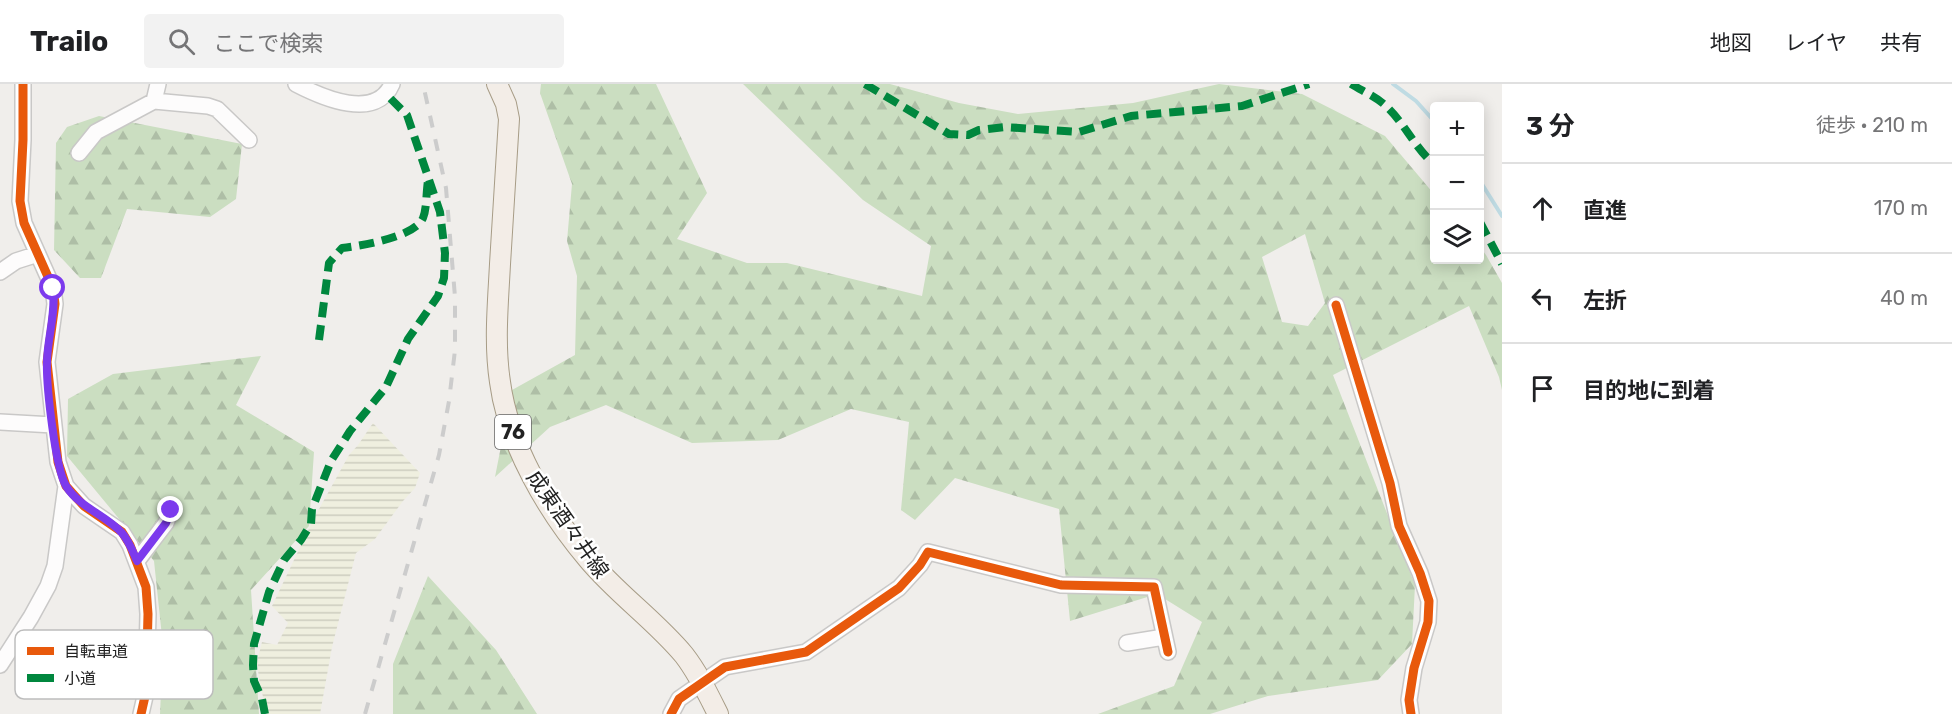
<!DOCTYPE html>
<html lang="ja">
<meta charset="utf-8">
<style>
:root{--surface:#fff;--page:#f2f2f2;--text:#202124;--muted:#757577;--line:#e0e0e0}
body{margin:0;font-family:Rubik,"Noto Sans JP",sans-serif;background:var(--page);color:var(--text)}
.controls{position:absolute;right:18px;top:18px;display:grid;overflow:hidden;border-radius:6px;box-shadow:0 3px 15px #0003}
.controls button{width:54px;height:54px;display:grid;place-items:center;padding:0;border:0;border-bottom:2px solid var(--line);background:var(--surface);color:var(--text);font:30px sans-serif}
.stop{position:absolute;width:18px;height:18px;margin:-14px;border:4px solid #7c3aed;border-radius:50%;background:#fff}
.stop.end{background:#7c3aed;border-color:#fff;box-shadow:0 2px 6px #0008}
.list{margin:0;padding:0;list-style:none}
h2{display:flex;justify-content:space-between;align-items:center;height:78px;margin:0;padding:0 24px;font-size:26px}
h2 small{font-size:20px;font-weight:400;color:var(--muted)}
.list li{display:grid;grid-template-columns:39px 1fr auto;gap:18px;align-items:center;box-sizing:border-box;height:90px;padding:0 24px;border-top:2px solid var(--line)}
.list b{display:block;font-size:22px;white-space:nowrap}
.list em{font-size:20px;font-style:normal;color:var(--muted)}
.icon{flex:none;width:33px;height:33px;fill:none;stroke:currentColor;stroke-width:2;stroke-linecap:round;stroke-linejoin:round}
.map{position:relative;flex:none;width:1502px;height:630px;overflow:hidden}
header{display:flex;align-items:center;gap:36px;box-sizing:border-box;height:84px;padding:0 30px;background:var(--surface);border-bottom:2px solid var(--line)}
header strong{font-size:28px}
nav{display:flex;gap:33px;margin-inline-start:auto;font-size:21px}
.search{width:420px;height:54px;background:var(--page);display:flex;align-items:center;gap:15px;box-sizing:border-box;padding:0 21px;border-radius:6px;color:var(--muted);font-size:22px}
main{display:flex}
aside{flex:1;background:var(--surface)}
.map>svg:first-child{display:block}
.farmland{fill:url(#farmland-rules)}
.forest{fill:url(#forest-firs);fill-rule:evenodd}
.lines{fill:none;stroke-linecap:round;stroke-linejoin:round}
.stream{stroke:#bfdbe3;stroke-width:4}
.minor-casing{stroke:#c9c8c7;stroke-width:18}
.major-casing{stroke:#a79c86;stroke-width:22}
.minor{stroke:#fdfcfc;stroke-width:15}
.major{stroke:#f3ede7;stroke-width:20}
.rail{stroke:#ccc;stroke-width:4;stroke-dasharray:12 12;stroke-linecap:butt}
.quiet{stroke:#00873e;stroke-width:8;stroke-dasharray:15 8;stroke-linecap:butt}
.cycleway-casing{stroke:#fff;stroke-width:13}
.cycleway{stroke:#e8590c;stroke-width:9}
.route{stroke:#7c3aed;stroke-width:8}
.labels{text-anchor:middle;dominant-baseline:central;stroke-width:5;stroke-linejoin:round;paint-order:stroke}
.shield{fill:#fff;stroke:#646464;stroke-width:1.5}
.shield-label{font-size:20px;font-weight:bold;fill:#222}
.street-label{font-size:21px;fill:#222;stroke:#fff}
.key{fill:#fff;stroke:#bdbdbd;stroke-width:1.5}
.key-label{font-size:16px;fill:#222}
</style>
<header>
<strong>Trailo</strong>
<div class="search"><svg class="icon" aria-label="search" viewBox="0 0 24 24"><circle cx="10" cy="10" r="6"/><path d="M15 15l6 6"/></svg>ここで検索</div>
<nav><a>地図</a><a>レイヤ</a><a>共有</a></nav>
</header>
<main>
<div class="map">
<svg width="1502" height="630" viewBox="0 0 1502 630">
<defs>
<pattern id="farmland-rules" width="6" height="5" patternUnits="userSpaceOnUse" patternTransform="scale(1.5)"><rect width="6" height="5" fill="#efefdf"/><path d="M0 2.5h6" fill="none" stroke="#cdcdbf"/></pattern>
<pattern id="forest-firs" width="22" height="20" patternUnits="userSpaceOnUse" patternTransform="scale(1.5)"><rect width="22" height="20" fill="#cbdec1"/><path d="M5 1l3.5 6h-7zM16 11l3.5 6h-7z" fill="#aebea6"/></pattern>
</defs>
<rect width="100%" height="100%" fill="#f0eeeb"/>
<path class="farmland" d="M373 339 420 389 415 404 403 417 375 455 356 469 332 563 320 630H268L260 602 257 578 262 558 277 561 288 539 272 522 314 434 349 371 358 361Z"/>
<path class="forest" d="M541 0H656L707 109 677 155 747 179H787L922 212 931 162 863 116 743 0H890L959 19 1018 30 1133 19 1219 0 1302 10 1385 52 1434 110V176H1480V163L1486 171 1502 199V306L1499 293 1469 222 1333 291 1415 501 1412 560 1378 596 1268 612 1210 630H1098L1174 602 1202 538 1157 510 1070 537 1059 425 955 394 915 436 901 426 909 338 851 325 778 356 692 359 606 321 550 343 495 393 512 306 575 271 577 192 567 157 572 100 540 9ZM1305 150 1325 219 1308 242 1282 238 1262 173Z
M99 32 242 60 236 115 210 133 127 125 101 194H80L54 166 56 59 67 43Z
M261 272 236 321 314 368 309 442 251 506 259 630H160L163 562 154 477 67 372 68 315 113 290Z
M428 492 496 566 537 630H393V580Z"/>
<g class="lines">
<path class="stream" d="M1393 0 1416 17 1434 37
M1480 97 1502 132"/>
<defs>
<path id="minor" d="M23 0V56L20 117 24 139 53 204 55 220 47 278 58 378 66 402 74 411 84 422 122 448 130 461 146 503 148 530 146 608 141 630
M296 0C323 14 376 37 392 0
M154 17 208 22 217 25 249 56
M79 69 96 48 154 17 158 0
M0 188 16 177 38 170
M1336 221 1390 399 1399 442 1420 489 1429 517 1428 538 1414 584 1409 616 1411 630
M0 338 53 341
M137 477 166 439 171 426
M1127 559 1164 553
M0 581 31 533 48 502 55 482 66 402
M671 630 679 615 725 583 806 568 899 504 920 481 928 468 1061 501 1154 503 1168 568"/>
<path id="major" d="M497 0 506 20 509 35C506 84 503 132 500 180 498 220 494 259 500 298 508 360 548 428 588 475 617 510 655 536 684 571 698 589 708 610 718 630"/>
</defs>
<use href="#minor" class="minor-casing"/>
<use href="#major" class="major-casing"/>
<use href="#minor" class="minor"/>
<use href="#major" class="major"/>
<path class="rail" d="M365 630 439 371 449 317 455 266V213L446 104 423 0"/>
<path class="quiet" d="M865 0 949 50 968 51 979 46 1005 43 1079 48 1131 32 1242 22 1309 0
M1351 0C1362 7 1377 13 1387 23 1405 40 1415 64 1434 80
M1480 138 1502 180
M319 256 329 179 342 164C361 162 415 153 423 134 427 124 426 109 428 97
M265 630 262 615 254 597 253 581 254 560 269 508 284 476 301 456 311 440 312 425 331 377 350 347 386 303 408 255 438 212 444 194 445 169 440 128 407 31 387 11"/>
<defs>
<path id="cycleway" d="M23 0V56L20 117 24 139 53 204 55 220 47 278 58 378 66 402 74 411 84 422 122 448 130 461 146 503 148 530 146 608 141 630
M1336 221 1390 399 1399 442 1420 489 1429 517 1428 538 1414 584 1409 616 1411 630
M671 630 679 615 725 583 806 568 899 504 920 481 928 468 1061 501 1154 503 1168 568"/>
</defs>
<use href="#cycleway" class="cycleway-casing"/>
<use href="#cycleway" class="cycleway"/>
</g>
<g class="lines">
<path class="route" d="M53 204C56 228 48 252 47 276 46 300 55 383 66 402 80 424 106 431 122 449 129 457 133 468 137 477L166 439 171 426"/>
</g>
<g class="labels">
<rect class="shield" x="495" y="331" width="36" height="34" rx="4.5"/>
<g class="shield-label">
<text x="513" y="348">76</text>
</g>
<g class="street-label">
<text transform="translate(568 440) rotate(55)">成東酒々井線</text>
</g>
</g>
<rect x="15" y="546" width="198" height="69" rx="9" class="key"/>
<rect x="27" y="563" width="27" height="8" fill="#e8590c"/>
<rect x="27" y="590" width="27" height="8" fill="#00873e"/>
<g class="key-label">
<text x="64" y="573">自転車道</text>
<text x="64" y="600">小道</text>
</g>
</svg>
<div class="controls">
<button>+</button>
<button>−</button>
<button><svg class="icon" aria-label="layers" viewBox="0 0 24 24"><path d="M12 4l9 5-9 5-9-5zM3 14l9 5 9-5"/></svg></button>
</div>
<div class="stop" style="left:53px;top:204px"></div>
<div class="stop end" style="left:171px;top:426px"></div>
</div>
<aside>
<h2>3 分<small>徒歩 · 210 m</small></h2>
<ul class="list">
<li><svg class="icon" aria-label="ahead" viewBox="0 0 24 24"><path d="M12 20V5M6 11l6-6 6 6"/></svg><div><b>直進</b></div><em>170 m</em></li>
<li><svg class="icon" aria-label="left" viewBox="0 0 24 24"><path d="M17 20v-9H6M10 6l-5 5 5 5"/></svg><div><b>左折</b></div><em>40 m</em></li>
<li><svg class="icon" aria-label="arrive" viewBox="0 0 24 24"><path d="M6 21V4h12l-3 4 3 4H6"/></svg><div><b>目的地に到着</b></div></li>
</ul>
</aside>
</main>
